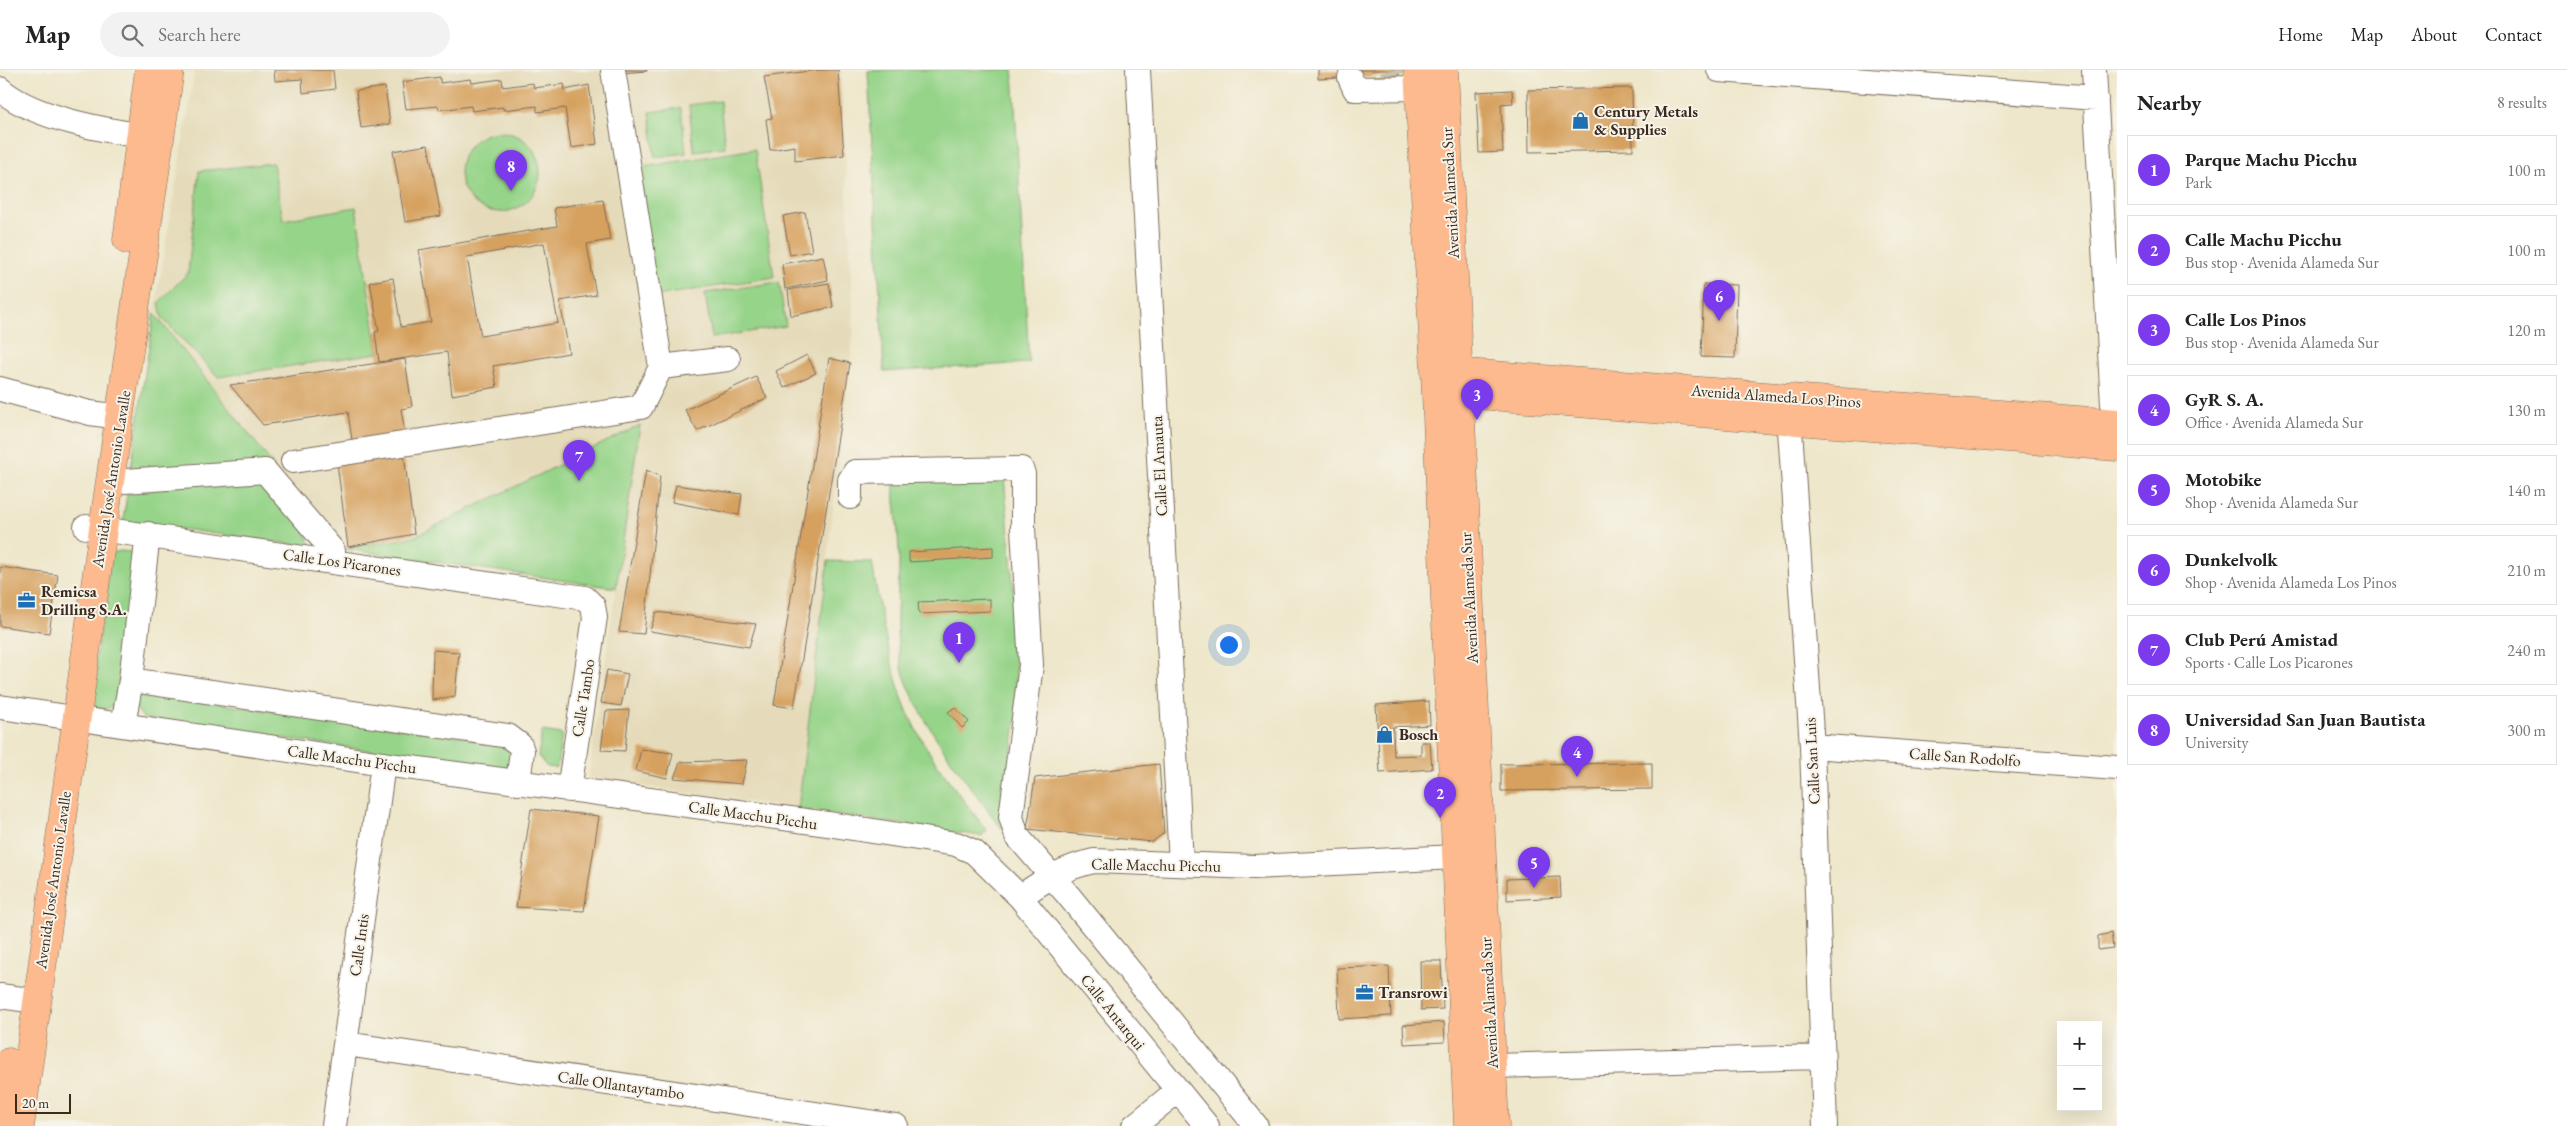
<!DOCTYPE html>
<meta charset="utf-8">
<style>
:root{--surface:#fff;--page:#f2f2f2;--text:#222;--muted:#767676;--line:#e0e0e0;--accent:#7c3aed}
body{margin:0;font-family:"EB Garamond",serif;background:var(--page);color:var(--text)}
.controls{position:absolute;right:15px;bottom:15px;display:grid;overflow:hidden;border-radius:0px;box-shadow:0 5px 20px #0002}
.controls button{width:45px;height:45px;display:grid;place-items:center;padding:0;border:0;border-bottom:1px solid var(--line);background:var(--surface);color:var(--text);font:25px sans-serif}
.scale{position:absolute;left:15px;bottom:12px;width:56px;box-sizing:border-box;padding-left:5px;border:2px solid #3b2a1e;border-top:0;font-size:14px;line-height:18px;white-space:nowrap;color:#3b2a1e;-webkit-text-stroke:4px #f7f3e8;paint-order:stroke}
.you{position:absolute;left:1228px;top:574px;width:18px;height:18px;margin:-12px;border:4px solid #fff;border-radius:50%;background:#1a73e8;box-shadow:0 0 0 8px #1a73e833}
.badge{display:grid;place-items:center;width:32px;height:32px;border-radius:50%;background:var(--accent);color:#fff;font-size:16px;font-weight:700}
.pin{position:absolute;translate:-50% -41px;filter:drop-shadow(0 1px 2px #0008)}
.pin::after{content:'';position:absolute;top:26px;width:18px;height:15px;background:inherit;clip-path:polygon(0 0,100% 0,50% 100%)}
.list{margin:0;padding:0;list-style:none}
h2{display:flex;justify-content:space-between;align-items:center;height:65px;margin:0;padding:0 20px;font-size:21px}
h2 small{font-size:16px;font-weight:400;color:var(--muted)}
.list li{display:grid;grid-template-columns:32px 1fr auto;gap:15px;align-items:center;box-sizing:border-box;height:70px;margin:0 10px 10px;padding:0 10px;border:1px solid var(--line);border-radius:0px}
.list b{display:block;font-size:19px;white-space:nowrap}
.list p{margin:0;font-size:16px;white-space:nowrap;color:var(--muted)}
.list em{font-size:16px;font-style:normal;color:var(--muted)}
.icon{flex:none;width:28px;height:28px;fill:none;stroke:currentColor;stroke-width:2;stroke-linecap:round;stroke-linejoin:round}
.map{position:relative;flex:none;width:2117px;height:1056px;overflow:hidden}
header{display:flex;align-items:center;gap:30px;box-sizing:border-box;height:70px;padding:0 25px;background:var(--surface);border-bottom:1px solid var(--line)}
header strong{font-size:24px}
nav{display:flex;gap:28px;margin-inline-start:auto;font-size:18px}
.search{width:350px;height:45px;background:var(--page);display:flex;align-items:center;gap:12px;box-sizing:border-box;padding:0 18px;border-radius:28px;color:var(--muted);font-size:19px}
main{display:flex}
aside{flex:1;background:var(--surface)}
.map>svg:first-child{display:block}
.built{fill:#e5dbba}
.green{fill:#96d489;stroke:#687f54}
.building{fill:#d6a15f;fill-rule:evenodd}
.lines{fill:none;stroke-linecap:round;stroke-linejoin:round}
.minor-tunnel{stroke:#cac1a8;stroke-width:24;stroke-dasharray:24 12;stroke-linecap:butt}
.minor-casing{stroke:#7a6c5b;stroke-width:26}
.major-casing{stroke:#7a6c5b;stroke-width:29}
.minor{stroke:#fff;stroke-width:24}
.major{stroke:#fcba8e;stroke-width:28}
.labels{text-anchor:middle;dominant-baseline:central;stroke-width:4;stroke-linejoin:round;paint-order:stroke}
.poi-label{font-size:16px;font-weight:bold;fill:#3b2a1e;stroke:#f7f3e8;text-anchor:start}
.street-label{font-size:16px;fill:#3b2a1e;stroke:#f7f3e8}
</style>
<header>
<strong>Map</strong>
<div class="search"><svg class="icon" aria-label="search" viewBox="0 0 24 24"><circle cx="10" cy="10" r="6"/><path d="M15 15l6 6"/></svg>Search here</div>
<nav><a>Home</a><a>Map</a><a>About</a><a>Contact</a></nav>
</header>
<main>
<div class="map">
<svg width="2117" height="1056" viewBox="0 0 2117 1056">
<rect width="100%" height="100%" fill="#f7f3e8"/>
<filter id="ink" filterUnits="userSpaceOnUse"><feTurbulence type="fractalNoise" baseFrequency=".02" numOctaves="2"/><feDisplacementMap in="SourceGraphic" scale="10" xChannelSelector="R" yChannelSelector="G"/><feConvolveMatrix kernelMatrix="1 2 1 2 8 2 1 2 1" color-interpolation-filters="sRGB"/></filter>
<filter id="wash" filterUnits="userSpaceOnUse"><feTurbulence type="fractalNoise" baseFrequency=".0096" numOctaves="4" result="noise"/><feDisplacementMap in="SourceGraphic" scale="20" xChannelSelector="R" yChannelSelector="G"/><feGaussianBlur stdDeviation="1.12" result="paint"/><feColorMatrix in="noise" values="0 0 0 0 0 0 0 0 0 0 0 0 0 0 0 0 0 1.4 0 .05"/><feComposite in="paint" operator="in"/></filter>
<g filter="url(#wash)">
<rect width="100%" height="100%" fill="#eee7cb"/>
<path class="built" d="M195 0H841L854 260 798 739 588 708 640 354 413 466 343 479 274 395 154 243Z"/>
<path class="green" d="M892 0H1013L1029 293 884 302 868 1Z
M720 31 725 77 694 81 689 35Z
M681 38 686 83 655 87 650 42Z
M460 102a40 40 0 1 1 80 0a40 40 0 1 1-80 0Z
M755 79 774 207 656 226 637 98Z
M273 93 283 150 356 137 378 283 218 307 162 248 159 232 188 203 199 101Z
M779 212 786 256 712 268 705 223Z
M154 243 271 392 312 477 123 451Z
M640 355 616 518 344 479 413 467Z
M1004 405 1014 526 1017 645 1002 759C968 713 929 666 907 613 891 574 899 530 899 489 899 463 895 436 893 410Z
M120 481 134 482 138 486 117 633C107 641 97 643 89 631L112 483Z
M828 491 872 492C879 536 890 600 907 641 926 685 959 723 987 761L981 766 798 739Z
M138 623 503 672 514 687 510 696 504 700 143 648 135 636Z
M542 661 562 664 557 698 547 697 538 686Z"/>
<g id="blocks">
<path class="building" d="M274 0H333L335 19 303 23 302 9 275 11Z
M620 0H647V1L620 3Z
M817 0H838L844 85 795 91V76L770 80 766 49 772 48 764 7Z
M1318 0H1399V5L1318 9Z
M440 7V13L471 9 472 13 502 9 503 17 533 13 534 18 564 14 565 20 589 15 597 74 571 78 565 38 537 42V36L503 40V37L472 41 471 36 439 40 438 36 406 39 402 12Z
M385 17 390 54 361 58 356 21Z
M1632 18 1633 80 1529 82 1528 20Z
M1512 20 1513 33 1501 34 1503 82 1479 83 1476 22Z
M428 75 441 146 405 152 393 81Z
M603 130 610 170 587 174 596 225 560 231 569 283 493 296 497 317 452 325 447 282 379 292 375 262 379 261 370 212 393 208 401 257 431 252 419 180 557 156 554 138ZM544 173 558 253 481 266 467 187Z
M805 142 812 181 790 185 783 146Z
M823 186 828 210 785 219 782 194Z
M829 213 833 237 791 246 788 220Z
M1704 214 1737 215 1735 288 1701 287Z
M807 285 816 303 784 318 776 301Z
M829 288 850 293 794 638 774 635Z
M405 289 412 337 401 339 406 370 353 378 348 342 263 355 230 315Z
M756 307 767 328 697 361 685 340Z
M404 384 414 464 348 477 337 393Z
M646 400 660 406 644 564 619 562Z
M676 415 742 424 739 445 672 432Z
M993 477V487L909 492V482Z
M0 497 58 505 49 563 0 556Z
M990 529V541L919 544 918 532Z
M656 542 756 554 749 577 650 561Z
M433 580 459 582 455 627 432 630Z
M607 600 628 604 621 636 601 633Z
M1429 631 1430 655 1393 657 1394 686 1421 685V672H1430L1432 699 1380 703 1376 635Z
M955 637 969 652 962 658 948 642Z
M629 640 625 681 601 680 606 641Z
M641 679 673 683 667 708 636 701Z
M747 690 742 714 674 708 680 692Z
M1652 693V719L1501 721V694Z
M1159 694 1164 763 1152 772 1027 759 1035 708Z
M531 739 599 746 584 841 516 837Z
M1560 807 1561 827 1507 830V809Z
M2111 863 2113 878 2098 880V866Z
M1420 891H1441L1443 939 1421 940Z
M1389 896 1391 946 1339 949 1337 898Z
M1444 952 1445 972 1404 974 1403 955Z"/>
</g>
</g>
<g filter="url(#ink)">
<use href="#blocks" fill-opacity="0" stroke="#7a6c5b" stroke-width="1"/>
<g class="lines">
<path class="minor-tunnel" d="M1392 0 1393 5"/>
<defs>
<path id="minor" d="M613 0 661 297 728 289
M1138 0 1181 793
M1719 0 2096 28
M2094 0 2115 370
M1350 8 1355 19 1419 18
M0 19C35 50 113 62 159 68
M0 319 90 343 120 347
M1788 331 1812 676 1825 1056
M293 391 641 337 661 297
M111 412 265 401 333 481 330 490
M850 427V410L855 402 1021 399 1023 404V458L1031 595 1011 747 1017 766 1068 825 1256 1056
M86 457 585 528 593 536 595 547 569 720
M131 610 508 666 520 675 522 681 518 713
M0 637 383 694 828 754 956 774 974 782 1020 827 1207 1056
M123 655 131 610 148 464
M1812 676 2117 698
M1020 827C1044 810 1065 797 1094 791L1254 797 1476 786
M0 926 36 931
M346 974 896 1056
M1492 996 1822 987
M334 1056 383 694
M1134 1056 1177 1021"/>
<path id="major" d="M1418 0 1435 301 1468 1056
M1444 0 1495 1056
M127 170 149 0
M1441 301 2117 353
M1442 322 2117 377
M0 1056 9 992
M20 1056 103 459 170 0"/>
</defs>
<use href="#minor" class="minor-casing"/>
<use href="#major" class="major-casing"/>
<use href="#minor" class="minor"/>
<use href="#major" class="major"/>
</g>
</g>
<defs>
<symbol id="shop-bare" viewBox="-9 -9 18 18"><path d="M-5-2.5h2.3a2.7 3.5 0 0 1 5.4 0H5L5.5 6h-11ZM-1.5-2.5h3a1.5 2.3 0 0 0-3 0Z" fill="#1f6fb2" stroke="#f7f3e8" stroke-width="2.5" paint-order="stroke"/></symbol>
<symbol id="office-bare" viewBox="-9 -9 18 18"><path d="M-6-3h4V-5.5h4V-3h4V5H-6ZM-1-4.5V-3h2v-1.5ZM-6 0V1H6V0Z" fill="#1f6fb2" stroke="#f7f3e8" stroke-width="2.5" paint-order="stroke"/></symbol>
</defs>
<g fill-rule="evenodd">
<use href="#shop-bare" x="1568" y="38" width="25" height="25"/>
<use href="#office-bare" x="14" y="518" width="25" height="25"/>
<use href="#shop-bare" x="1372" y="652" width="25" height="25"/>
<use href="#office-bare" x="1352" y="910" width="25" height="25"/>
</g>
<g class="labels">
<g class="poi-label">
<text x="1594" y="41">Century Metals<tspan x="1594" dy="18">&amp; Supplies</tspan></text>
<text x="41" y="521">Remicsa<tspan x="41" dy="18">Drilling S.A.</tspan></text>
<text x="1399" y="664">Bosch</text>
<text x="1378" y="922">Transrowi</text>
</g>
<g class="street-label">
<text transform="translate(1450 123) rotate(-93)">Avenida Alameda Sur</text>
<text transform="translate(1776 326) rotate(4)">Avenida Alameda Los Pinos</text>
<text transform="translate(1159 396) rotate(-93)">Calle El Amauta</text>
<text transform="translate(111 409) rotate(-81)">Avenida José Antonio Lavalle</text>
<text transform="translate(342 492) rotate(8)">Calle Los Picarones</text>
<text transform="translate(1469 528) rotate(-93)">Avenida Alameda Sur</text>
<text transform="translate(583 628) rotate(-81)">Calle Tambo</text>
<text transform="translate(1965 687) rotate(4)">Calle San Rodolfo</text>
<text transform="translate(352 689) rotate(8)">Calle Macchu Picchu</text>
<text transform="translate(1812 691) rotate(-93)">Calle San Luis</text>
<text transform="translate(753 745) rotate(8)">Calle Macchu Picchu</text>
<text transform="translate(1156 795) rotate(1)">Calle Macchu Picchu</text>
<text transform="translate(53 810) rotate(-82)">Avenida José Antonio Lavalle</text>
<text transform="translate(359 875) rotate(-82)">Calle Intis</text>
<text transform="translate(1489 933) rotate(-93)">Avenida Alameda Sur</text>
<text transform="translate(1113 942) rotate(51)">Calle Antarqui</text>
<text transform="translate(621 1015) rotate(8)">Calle Ollantaytambo</text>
</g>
</g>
</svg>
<div class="controls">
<button>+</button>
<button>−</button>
</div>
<div class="scale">20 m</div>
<div class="you"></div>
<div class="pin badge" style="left:959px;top:593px">1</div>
<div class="pin badge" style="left:1440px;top:748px">2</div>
<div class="pin badge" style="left:1477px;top:350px">3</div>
<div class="pin badge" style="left:1577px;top:707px">4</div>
<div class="pin badge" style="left:1534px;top:818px">5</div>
<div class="pin badge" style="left:1719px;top:251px">6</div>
<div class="pin badge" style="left:579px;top:411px">7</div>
<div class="pin badge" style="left:511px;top:121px">8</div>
</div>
<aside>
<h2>Nearby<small>8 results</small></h2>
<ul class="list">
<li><span class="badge">1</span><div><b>Parque Machu Picchu</b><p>Park</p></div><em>100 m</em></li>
<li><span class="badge">2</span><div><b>Calle Machu Picchu</b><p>Bus stop · Avenida Alameda Sur</p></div><em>100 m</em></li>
<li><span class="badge">3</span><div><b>Calle Los Pinos</b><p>Bus stop · Avenida Alameda Sur</p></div><em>120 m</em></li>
<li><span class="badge">4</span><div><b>GyR S. A.</b><p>Office · Avenida Alameda Sur</p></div><em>130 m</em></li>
<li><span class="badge">5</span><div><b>Motobike</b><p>Shop · Avenida Alameda Sur</p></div><em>140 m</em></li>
<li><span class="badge">6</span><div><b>Dunkelvolk</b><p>Shop · Avenida Alameda Los Pinos</p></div><em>210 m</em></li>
<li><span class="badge">7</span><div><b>Club Perú Amistad</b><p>Sports · Calle Los Picarones</p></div><em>240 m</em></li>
<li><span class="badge">8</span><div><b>Universidad San Juan Bautista</b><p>University</p></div><em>300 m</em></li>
</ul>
</aside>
</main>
